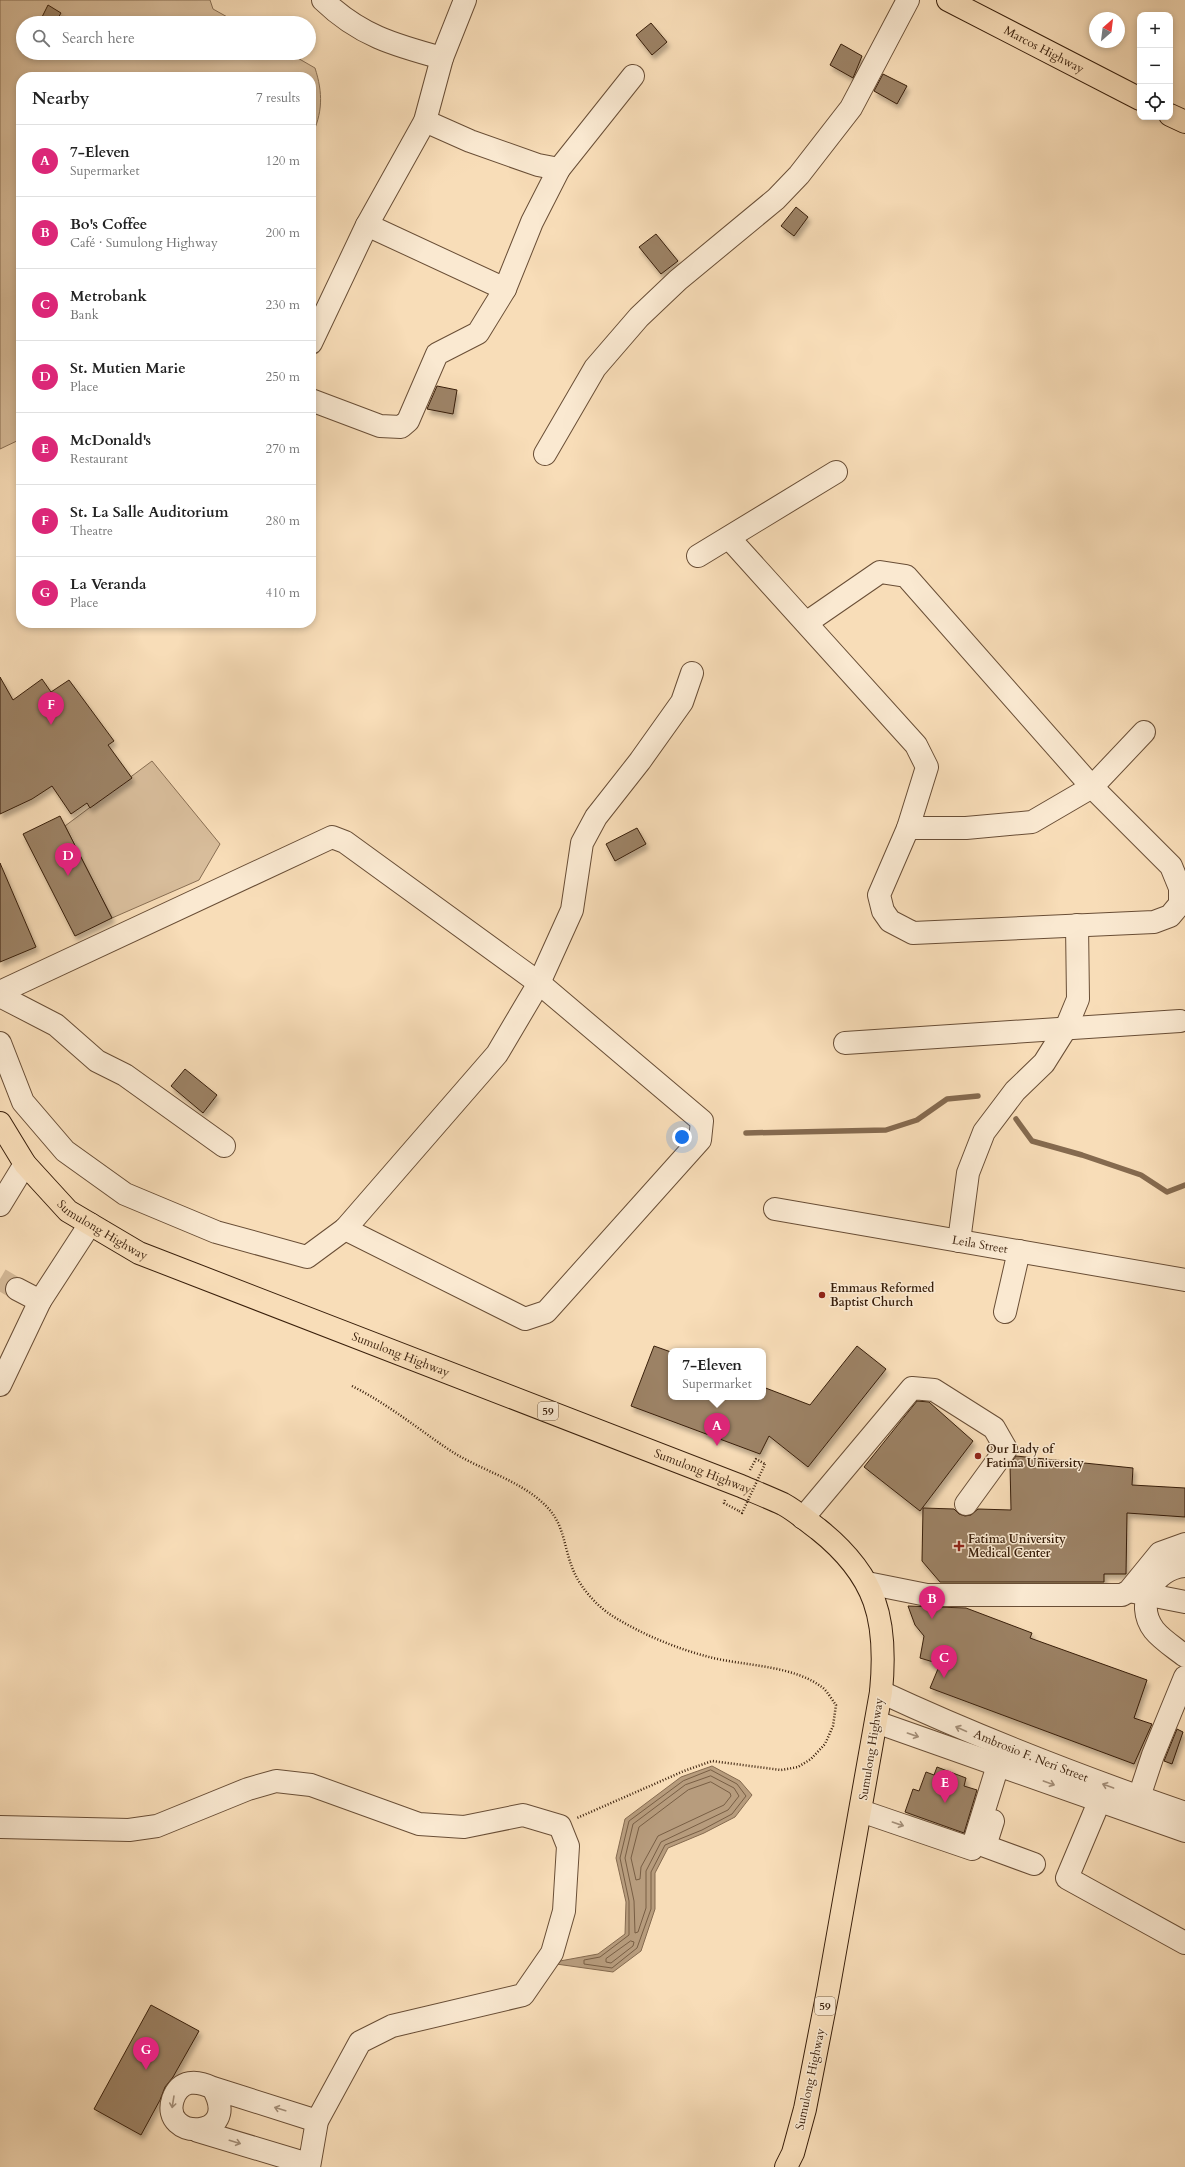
<!DOCTYPE html>
<meta charset="utf-8">
<style>
:root{--surface:#fff;--page:#f2f2f2;--text:#222;--muted:#767676;--line:#e0e0e0;--accent:#db2777}
body{margin:0;font-family:Cardo,serif;background:var(--page);color:var(--text)}
.controls{position:absolute;right:12px;top:12px;display:grid;overflow:hidden;border-radius:8px;box-shadow:0 2px 6px #0003}
.controls button{width:36px;height:36px;display:grid;place-items:center;padding:0;border:0;border-bottom:1px solid var(--line);background:var(--surface);color:var(--text);font:20px sans-serif}
.compass{position:absolute;left:1089px;top:12px;width:36px;height:36px;border-radius:50%;background:var(--surface);box-shadow:0 2px 6px #0003;rotate:28deg}
.you{position:absolute;left:682px;top:1137px;width:14px;height:14px;margin:-10px;border:3px solid #fff;border-radius:50%;background:#1a73e8;box-shadow:0 0 0 6px #1a73e833}
.badge{display:grid;place-items:center;width:26px;height:26px;border-radius:50%;background:var(--accent);color:#fff;font-size:13px;font-weight:700}
.pin{position:absolute;translate:-50% -33px;filter:drop-shadow(0 1px 2px #0008)}
.pin::after{content:'';position:absolute;top:21px;width:14px;height:12px;background:inherit;clip-path:polygon(0 0,100% 0,50% 100%)}
.popup{position:absolute;left:668px;top:1348px;width:98px;height:52px;box-sizing:border-box;display:grid;place-content:center;border-radius:8px;background:var(--surface);filter:drop-shadow(0 1px 3px #0005);font-size:13px;white-space:nowrap;color:var(--muted)}
.popup b{font-size:15px;color:var(--text)}
.popup::after{content:'';position:absolute;left:50%;top:100%;margin-left:-8px;border:8px solid transparent;border-top-color:var(--surface)}
.list{margin:0;padding:0;list-style:none}
h2{display:flex;justify-content:space-between;align-items:center;height:52px;margin:0;padding:0 16px;font-size:17px}
h2 small{font-size:13px;font-weight:400;color:var(--muted)}
.list li{display:grid;grid-template-columns:26px 1fr auto;gap:12px;align-items:center;box-sizing:border-box;height:72px;padding:0 16px;border-top:1px solid var(--line)}
.list b{display:block;font-size:15px;white-space:nowrap}
.list p{margin:0;font-size:13px;white-space:nowrap;color:var(--muted)}
.list em{font-size:13px;font-style:normal;color:var(--muted)}
.icon{flex:none;width:22px;height:22px;fill:none;stroke:currentColor;stroke-width:2;stroke-linecap:round;stroke-linejoin:round}
.map{position:relative;flex:none;width:1185px;height:2167px;overflow:hidden}
.search{position:absolute;background:var(--surface);box-shadow:0 2px 6px #0003;left:16px;top:16px;width:300px;height:44px;display:flex;align-items:center;gap:10px;box-sizing:border-box;padding:0 14px;border-radius:22px;color:var(--muted);font-size:15px}
.panel{position:absolute;background:var(--surface);box-shadow:0 2px 6px #0003;left:16px;top:72px;width:300px;height:556px;border-radius:16px}
.map>svg:first-child{display:block}
.green{fill:#d8bd9b;stroke:#886e53}
.water{fill:#b79c7d;stroke:#856a4f}
.lines{fill:none;stroke-linecap:round;stroke-linejoin:round}
.shore{stroke:#785e44;stroke-width:1}
.stream{stroke:#856a4f;stroke-width:5.5}
.building{fill:#9c8265;stroke:#391f0b;filter:url(#shadow)}
.minor-tunnel{stroke:#d2b795;stroke-width:22;stroke-dasharray:22 11;stroke-linecap:butt}
.minor-casing{stroke:#694e36;stroke-width:24}
.major-casing{stroke:#391f0b;stroke-width:24}
.path{stroke:#391f0b;stroke-width:2.5;stroke-dasharray:1 2;stroke-linecap:butt}
.minor{stroke:#fae9d1;stroke-width:22}
.major{stroke:#f8ddb8;stroke-width:22}
.path-bridge{stroke:#391f0b;stroke-width:2.5;stroke-dasharray:1 2;stroke-linecap:butt}
.oneway{stroke:#a38e78}
.poi-dot{fill:#8f2418;stroke:#fae9d1;stroke-width:1.5}
.labels{text-anchor:middle;dominant-baseline:central;stroke-width:3;stroke-linejoin:round;paint-order:stroke}
.shield{fill:#fae9d1;stroke:#735c46;stroke-width:1}
.shield-label{font-size:11px;font-weight:bold;fill:#391f0b}
.street-label{font-size:12px;fill:#391f0b;stroke:#fae9d1}
.poi-label{font-size:12px;font-weight:bold;fill:#391f0b;stroke:#fae9d1;text-anchor:start}
</style>
<div class="map">
<svg width="1185" height="2167" viewBox="0 0 1185 2167">
<defs>
<filter id="shadow"><feDropShadow dx="2.5" dy="4.5" stdDeviation="2" flood-color="#0004"/></filter>
</defs>
<rect width="100%" height="100%" fill="#f8ddb8"/>
<filter id="stains"><feTurbulence type="fractalNoise" baseFrequency=".005" numOctaves="4"/><feColorMatrix values="0 0 0 0 .2 0 0 0 0 .09 0 0 0 0 .02 0 0 0 .5 -.17"/></filter>
<radialGradient id="worn" r=".72"><stop offset=".6" stop-color="#630" stop-opacity="0"/><stop offset="1" stop-color="#630" stop-opacity=".3"/></radialGradient>
<path class="green" d="M0 0H210L213 9 238 23H23V53H289L315 68C323 93 323 113 311 137V77H21V439L0 449Z
M152 761 220 844 199 880 112 918 65 826Z"/>
<path class="water" d="M712 1766 740 1781 752 1795 735 1817 704 1833 668 1848 655 1873V1909L641 1951 613 1972 549 1963 598 1954 625 1934 626 1902 616 1858 625 1819 681 1777Z"/>
<g class="lines">
<path class="shore" d="M711 1770 737 1784 746 1796 732 1814 702 1830 665 1845 651 1872V1909L637 1948 612 1968 584 1964V1960L600 1957 629 1935V1901L620 1858 629 1821 683 1781Z
M711 1776 734 1788 739 1796 728 1810 661 1842 646 1871V1908L638 1932 635 1933 634 1901 625 1858 633 1824 685 1785Z
M711 1782 730 1793 731 1796 724 1805 658 1836 641 1867 640 1879 636 1880 631 1858 639 1827 688 1790Z
M631 1941 634 1942 633 1946 611 1963 606 1962V1959Z"/>
<path class="stream" d="M1016 1119 1032 1141 1082 1155 1141 1175 1167 1192 1185 1185
M746 1133 886 1130 917 1120 947 1099 978 1096"/>
</g>
<path class="building" d="M48 5 61 13 55 23H39Z
M651 23 667 42 652 55 636 35Z
M841 44 862 56 853 78 830 65Z
M883 74 907 86 897 104 874 91Z
M796 207 808 217 794 236 781 226Z
M656 234 678 261 661 274 639 247Z
M437 386 457 390 453 414 427 409Z
M0 677 13 700 42 679 51 692 69 680 114 741 108 745 132 778 90 808 87 803 71 814 52 786 32 799 0 814Z
M60 816 112 918 75 936 23 834Z
M637 828 646 844 615 861 606 844Z
M0 863 36 947 0 962Z
M185 1069 217 1095 203 1113 171 1086Z
M654 1346 671 1352V1397H763V1387L810 1405 857 1346 886 1369 808 1467 769 1436 760 1454 631 1406Z
M917 1401 929 1402 973 1441 920 1511 864 1467Z
M1016 1456 1133 1468 1132 1485 1185 1488V1517L1127 1513 1126 1574H1104V1582H940L922 1561 923 1508 954 1509 959 1514 965 1516 971 1515 978 1509 1011 1510 1010 1464Z
M908 1606 966 1608 1032 1633 1030 1638 1147 1680 1134 1718 1152 1724 1134 1764 930 1688 940 1664 920 1658 924 1636 915 1625Z
M1177 1729 1183 1732 1172 1764 1164 1761Z
M937 1767 966 1778 964 1786 977 1790 964 1833 905 1812 913 1789 919 1791 926 1772 934 1775Z
M151 2005 199 2031 173 2077 165 2087 160 2100 141 2135 94 2109Z"/>
<g class="lines">
<path class="minor-tunnel" d="M0 1279 17 1289"/>
<defs>
<g id="minor">
<path d="M323 0C359 35 394 45 442 58"/>
<path d="M425 121 470 141 538 165 559 169"/>
<path d="M367 225 505 289"/>
<path d="M311 343 367 225 425 121 442 58 465 0"/>
<path d="M311 400 380 426 401 427 408 421 437 354 478 333 505 289 532 222 559 169 633 76"/>
<path d="M545 454 595 368 639 317 678 280 776 199 799 175 851 108 908 0"/>
<path d="M729 538 916 745 927 767 908 828 879 895 883 911 890 921 913 933 1154 922 1170 916 1180 904V888L1171 866 1092 787 906 576 880 572 806 623"/>
<path d="M698 556 836 472"/>
<path d="M908 828H966L1032 822 1092 787 1144 732"/>
<path d="M0 992 332 837 345 842 539 983 702 1121 700 1140 546 1312 525 1319 345 1229"/>
<path d="M0 996 56 1025 97 1061 125 1075 224 1146"/>
<path d="M0 1043 23 1102 65 1151 125 1194 216 1232 307 1257 345 1229 497 1054 539 983 572 910 582 843 596 817 640 761 682 702 692 673"/>
<path d="M845 1043 1180 1021"/>
<path d="M0 1205 25 1164"/>
<path id="s1" d="M775 1209 1185 1280"/>
<path d="M959 1241 968 1173 984 1132 1015 1091 1044 1063 1066 1028 1078 999 1077 925"/>
<path d="M17 1289 40 1301 90 1224"/>
<path d="M1005 1312 1019 1251"/>
<path d="M0 1385 40 1301"/>
<path d="M803 1518 912 1388 934 1390 994 1428 1006 1449 966 1504"/>
<path d="M1185 1566C1154 1568 1134 1604 1154 1630 1162 1640 1175 1648 1185 1656"/>
<path d="M867 1583 927 1595H1122L1129 1591 1160 1553 1185 1544"/>
<path d="M1134 1592 1185 1602"/>
<path id="s2" d="M881 1692C980 1738 1081 1777 1185 1813"/>
<path d="M876 1722 1185 1831"/>
<path d="M1139 1797 1153 1755 1185 1677"/>
<path d="M1099 1802 1067 1878 1185 1943"/>
<path d="M861 1811 972 1849 998 1765"/>
<path d="M993 1821 985 1846 1034 1864"/>
<path d="M0 1827 129 1830 157 1826 248 1789 276 1781 311 1785 419 1824 464 1827 523 1815 560 1826 568 1846 564 1911 552 1953 523 1995 392 2026 360 2042 317 2121 309 2167"/>
<path d="M213 2088C243 2141 159 2141 173 2099 180 2079 197 2080 213 2088L317 2121"/>
<path d="M198 2131 308 2164"/>
</g>
<g id="major">
<path id="s3" d="M948 0 1140 99"/>
<path d="M1170 115 1185 122"/>
<path id="s4" d="M0 1123 25 1164 68 1211 139 1253 741 1486C755 1492 770 1498 783 1504 796 1511 807 1521 818 1529 877 1576 888 1620 881 1692L828 1991 805 2109 793 2153 786 2167"/>
</g>
</defs>
<use href="#minor" class="minor-casing"/>
<use href="#major" class="major-casing"/>
<path class="path" d="M352 1386C388 1404 418 1429 451 1451 482 1471 523 1481 548 1508 565 1526 564 1550 574 1572 581 1588 596 1605 611 1615 641 1634 675 1648 709 1657 744 1666 794 1665 823 1688 828 1692 832 1700 836 1705L833 1726 825 1744 811 1759 798 1767 781 1770 712 1761 684 1771 577 1818
M750 1470 756 1459 765 1464
M725 1500 724 1503 739 1511"/>
<use href="#minor" class="minor"/>
<use href="#major" class="major"/>
<path class="path-bridge" d="M739 1511 742 1513 765 1464"/>
</g>
<defs><path id="oneway-shaft" d="M-6 0H5M1.5-3L5.5 0L1.5 3" fill="none" stroke-width="1.6" stroke-linecap="round" stroke-linejoin="round"/></defs>
<g class="oneway">
<use href="#oneway-shaft" transform="translate(961 1729) rotate(-156)"/>
<use href="#oneway-shaft" transform="translate(913 1735) rotate(19)"/>
<use href="#oneway-shaft" transform="translate(1049 1783) rotate(20)"/>
<use href="#oneway-shaft" transform="translate(1108 1786) rotate(-160)"/>
<use href="#oneway-shaft" transform="translate(898 1824) rotate(19)"/>
<use href="#oneway-shaft" transform="translate(173 2102) rotate(99)"/>
<use href="#oneway-shaft" transform="translate(280 2109) rotate(-163)"/>
<use href="#oneway-shaft" transform="translate(235 2142) rotate(17)"/>
</g>
<g class="poi-dot">
<circle cx="822" cy="1295" r="4"/>
<circle cx="978" cy="1456" r="4"/>
<path d="M957 1540h4v4h4v4h-4v4h-4v-4h-4v-4h4z"/>
</g>
<g class="labels">
<g class="shield">
<rect x="538" y="1402" width="20" height="18" rx="3"/>
<rect x="815" y="1997" width="20" height="18" rx="3"/>
</g>
<g class="shield-label">
<text x="548" y="1411">59</text>
<text x="825" y="2006">59</text>
</g>
<g class="street-label">
<text stroke="none"><textPath href="#s3" startOffset="108">Marcos Highway</textPath></text>
<text stroke="none"><textPath href="#s4" startOffset="151">Sumulong Highway</textPath></text>
<text stroke="none"><textPath href="#s1" startOffset="208">Leila Street</textPath></text>
<text stroke="none"><textPath href="#s4" startOffset="475">Sumulong Highway</textPath></text>
<text stroke="none"><textPath href="#s4" startOffset="799">Sumulong Highway</textPath></text>
<text transform="translate(871 1749) rotate(-81)">Sumulong Highway</text>
<text stroke="none"><textPath href="#s2" startOffset="163">Ambrosio F. Neri Street</textPath></text>
<text transform="translate(810 2079) rotate(-78)">Sumulong Highway</text>
</g>
<g class="poi-label">
<text x="830" y="1288">Emmaus Reformed<tspan x="830" dy="14">Baptist Church</tspan></text>
<text x="986" y="1449">Our Lady of<tspan x="986" dy="14">Fatima University</tspan></text>
<text x="968" y="1539">Fatima University<tspan x="968" dy="14">Medical Center</tspan></text>
</g>
</g>
<rect width="100%" height="100%" filter="url(#stains)"/>
<rect width="100%" height="100%" fill="url(#worn)"/>
</svg>
<div class="controls">
<button>+</button>
<button>−</button>
<button><svg class="icon" aria-label="locate" viewBox="0 0 24 24"><circle cx="12" cy="12" r="6"/><path d="M12 2v4M12 18v4M2 12h4M18 12h4"/></svg></button>
</div>
<svg class="compass" viewBox="-18 -18 36 36"><path d="M0-13l5 13h-10z" fill="#e53935"/><path d="M0 13l5-13h-10z" fill="#767676"/></svg>
<div class="you"></div>
<div class="pin badge" style="left:717px;top:1446px">A</div>
<div class="popup"><b>7-Eleven</b>Supermarket</div>
<div class="pin badge" style="left:932px;top:1619px">B</div>
<div class="pin badge" style="left:944px;top:1678px">C</div>
<div class="pin badge" style="left:68px;top:876px">D</div>
<div class="pin badge" style="left:945px;top:1803px">E</div>
<div class="pin badge" style="left:51px;top:725px">F</div>
<div class="pin badge" style="left:146px;top:2070px">G</div>
<div class="search"><svg class="icon" aria-label="search" viewBox="0 0 24 24"><circle cx="10" cy="10" r="6"/><path d="M15 15l6 6"/></svg>Search here</div>
<section class="panel">
<h2>Nearby<small>7 results</small></h2>
<ul class="list">
<li><span class="badge">A</span><div><b>7-Eleven</b><p>Supermarket</p></div><em>120 m</em></li>
<li><span class="badge">B</span><div><b>Bo's Coffee</b><p>Café · Sumulong Highway</p></div><em>200 m</em></li>
<li><span class="badge">C</span><div><b>Metrobank</b><p>Bank</p></div><em>230 m</em></li>
<li><span class="badge">D</span><div><b>St. Mutien Marie</b><p>Place</p></div><em>250 m</em></li>
<li><span class="badge">E</span><div><b>McDonald's</b><p>Restaurant</p></div><em>270 m</em></li>
<li><span class="badge">F</span><div><b>St. La Salle Auditorium</b><p>Theatre</p></div><em>280 m</em></li>
<li><span class="badge">G</span><div><b>La Veranda</b><p>Place</p></div><em>410 m</em></li>
</ul>
</section>
</div>
